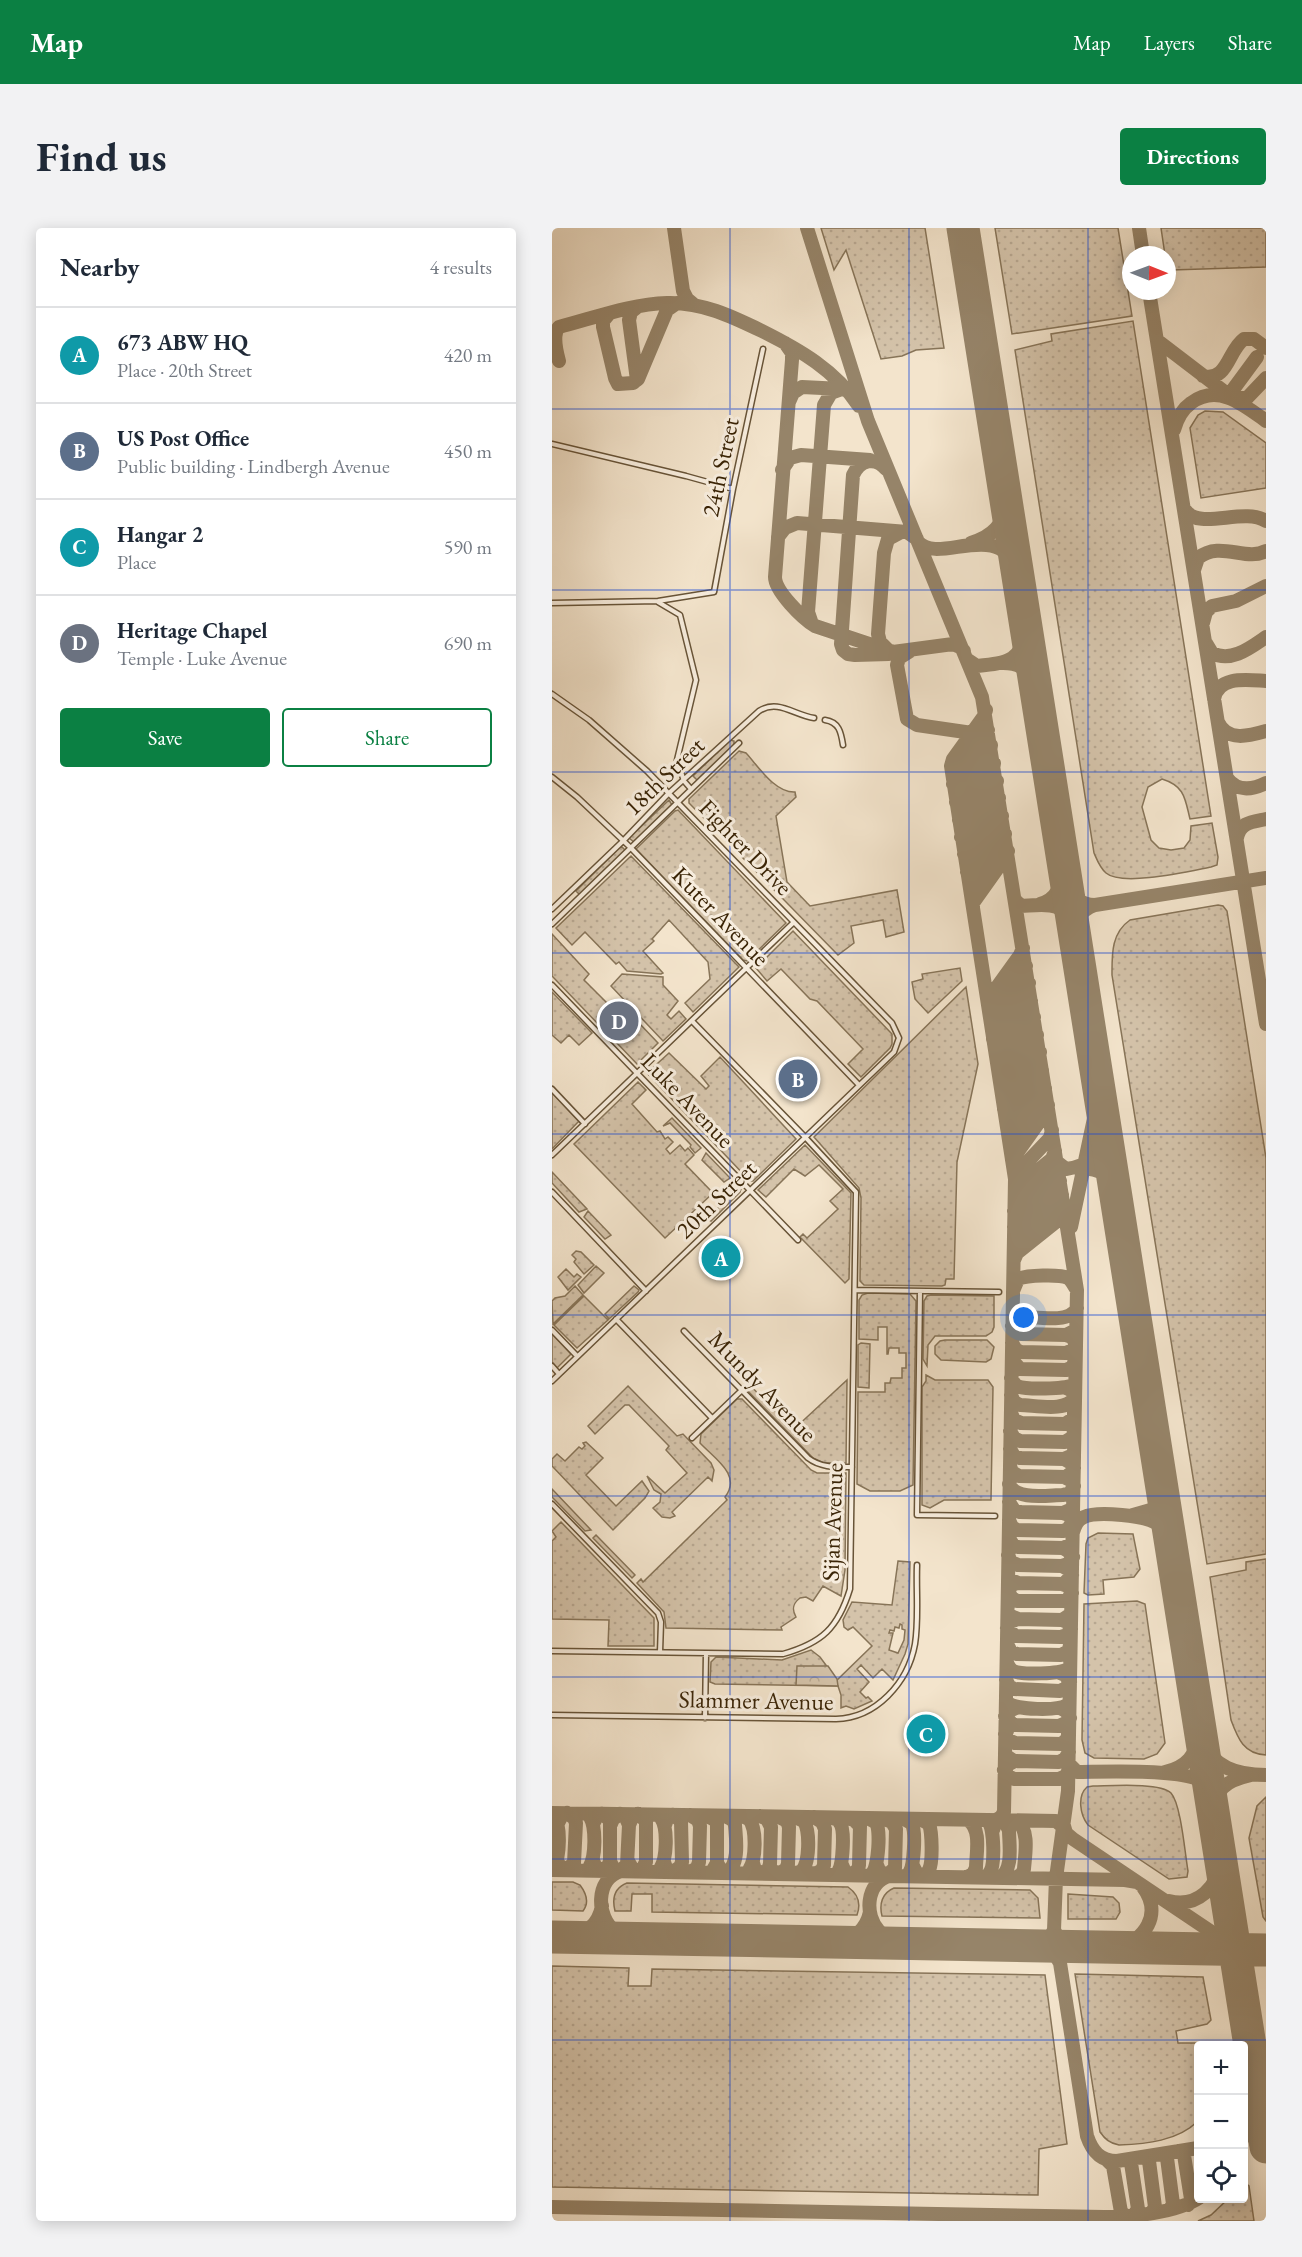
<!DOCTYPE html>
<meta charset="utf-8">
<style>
:root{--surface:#fff;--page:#f2f2f3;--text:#1f2937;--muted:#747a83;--line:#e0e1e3;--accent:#0b8043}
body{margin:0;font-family:"EB Garamond",serif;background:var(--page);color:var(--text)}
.controls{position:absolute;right:18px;bottom:18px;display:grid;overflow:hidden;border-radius:6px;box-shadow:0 3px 15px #0003}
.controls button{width:54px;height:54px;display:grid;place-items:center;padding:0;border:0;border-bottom:2px solid var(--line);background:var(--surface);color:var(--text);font:30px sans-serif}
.compass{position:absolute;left:570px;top:18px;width:54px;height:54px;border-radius:50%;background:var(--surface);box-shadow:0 3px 15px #0003;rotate:91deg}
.you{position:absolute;left:472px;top:1090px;width:21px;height:21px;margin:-15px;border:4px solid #fff;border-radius:50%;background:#1a73e8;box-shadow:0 0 0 9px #1a73e833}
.badge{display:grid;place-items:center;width:39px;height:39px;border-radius:50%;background:var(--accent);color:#fff;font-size:20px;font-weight:700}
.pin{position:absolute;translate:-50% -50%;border:3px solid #fff;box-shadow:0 2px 6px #0006}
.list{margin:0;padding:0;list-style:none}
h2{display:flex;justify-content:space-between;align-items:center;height:78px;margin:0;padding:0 24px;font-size:26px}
h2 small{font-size:20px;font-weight:400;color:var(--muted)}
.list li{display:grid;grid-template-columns:39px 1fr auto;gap:18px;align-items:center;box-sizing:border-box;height:96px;padding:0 24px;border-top:2px solid var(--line)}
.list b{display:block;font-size:22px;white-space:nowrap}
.list p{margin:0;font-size:20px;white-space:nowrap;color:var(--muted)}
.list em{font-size:20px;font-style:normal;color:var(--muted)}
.actions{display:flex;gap:12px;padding:18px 24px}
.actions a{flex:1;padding:14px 0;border:2px solid var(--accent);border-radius:6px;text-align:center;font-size:21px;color:var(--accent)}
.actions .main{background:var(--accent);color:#fff}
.icon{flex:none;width:33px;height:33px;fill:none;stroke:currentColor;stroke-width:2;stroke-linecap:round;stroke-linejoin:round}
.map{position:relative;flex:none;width:714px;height:1993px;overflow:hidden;border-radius:6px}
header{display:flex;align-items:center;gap:36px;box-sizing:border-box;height:84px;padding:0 30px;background:var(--accent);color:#fff}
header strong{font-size:28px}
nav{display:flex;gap:33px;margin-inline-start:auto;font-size:21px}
.intro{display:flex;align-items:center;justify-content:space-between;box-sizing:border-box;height:144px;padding:0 36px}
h1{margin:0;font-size:42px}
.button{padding:15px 27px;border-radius:6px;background:var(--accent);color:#fff;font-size:21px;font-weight:700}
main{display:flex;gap:36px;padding:0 36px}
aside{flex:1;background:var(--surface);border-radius:6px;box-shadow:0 3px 15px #0003}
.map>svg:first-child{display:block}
.grass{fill:url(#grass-dots);stroke:#877458;stroke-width:1.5;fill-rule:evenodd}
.park{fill:url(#park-crowns);stroke:#877458;stroke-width:1.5}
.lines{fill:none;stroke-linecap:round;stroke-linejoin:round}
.taxiway{stroke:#968469;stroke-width:14}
.runway{stroke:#968469;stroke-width:33}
.minor-casing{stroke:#685438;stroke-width:7}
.minor{stroke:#f7edde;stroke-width:4}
.grid{fill:none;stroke:#1d4ed8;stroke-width:1.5;stroke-opacity:0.55}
.labels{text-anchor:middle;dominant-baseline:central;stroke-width:6;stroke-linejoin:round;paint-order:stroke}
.street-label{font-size:24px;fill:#3a2406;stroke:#f7edde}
</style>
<header>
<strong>Map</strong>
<nav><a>Map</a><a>Layers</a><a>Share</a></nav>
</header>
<div class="intro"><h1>Find us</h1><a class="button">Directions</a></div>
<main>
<aside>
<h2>Nearby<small>4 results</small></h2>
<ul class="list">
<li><span class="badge" style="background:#0f9aa8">A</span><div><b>673 ABW HQ</b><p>Place · 20th Street</p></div><em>420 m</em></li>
<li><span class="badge" style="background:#5c6f8a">B</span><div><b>US Post Office</b><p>Public building · Lindbergh Avenue</p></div><em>450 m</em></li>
<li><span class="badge" style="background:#0f9aa8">C</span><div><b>Hangar 2</b><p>Place</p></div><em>590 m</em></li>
<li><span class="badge" style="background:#6b7280">D</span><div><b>Heritage Chapel</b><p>Temple · Luke Avenue</p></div><em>690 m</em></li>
</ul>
<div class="actions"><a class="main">Save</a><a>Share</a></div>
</aside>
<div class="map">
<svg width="714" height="1993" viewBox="0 0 714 1993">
<defs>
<pattern id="grass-dots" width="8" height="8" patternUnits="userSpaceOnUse" patternTransform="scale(1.5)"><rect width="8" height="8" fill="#d4c3aa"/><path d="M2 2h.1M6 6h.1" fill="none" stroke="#b7a791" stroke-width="1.8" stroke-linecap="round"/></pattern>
<pattern id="park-crowns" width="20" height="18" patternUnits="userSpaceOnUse" patternTransform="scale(1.5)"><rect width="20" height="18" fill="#d4c3aa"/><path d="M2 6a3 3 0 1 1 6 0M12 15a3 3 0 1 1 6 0" fill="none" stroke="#b7a791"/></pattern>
</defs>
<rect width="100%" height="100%" fill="#f3e4cc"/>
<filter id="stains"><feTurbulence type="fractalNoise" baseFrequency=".00333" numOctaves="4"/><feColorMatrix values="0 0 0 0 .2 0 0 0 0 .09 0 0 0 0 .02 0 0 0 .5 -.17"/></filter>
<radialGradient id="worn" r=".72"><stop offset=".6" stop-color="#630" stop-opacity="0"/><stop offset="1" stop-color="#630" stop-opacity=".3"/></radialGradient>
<path class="grass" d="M269 0H373L392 120 364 122 350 128 329 131 294 22 282 42Z
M443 0H566L580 88 460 106Z
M609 0H714V39L619 42 615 37V27H613Z
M581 93 659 588 638 591C633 571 633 558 610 551L596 559 590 579 599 612 607 620 619 622 632 620 638 612 639 598 660 595 666 629 665 637 659 639C638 643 570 659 554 645 548 640 545 632 542 625L463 122 500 113 499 106Z
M653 183 671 184 714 215V260L649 270 638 200 646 187Z
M178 512 182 513V518L146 553 141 548Z
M187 523 194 525C206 538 223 565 243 564L244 569 224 588 235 654 258 678 345 662 352 704 334 709 331 692 299 698 302 715 286 727 137 575V571Z
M117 572 120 577 82 614 77 610Z
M126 582 234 695 195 733 191 732 84 621 123 583Z
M69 618 74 623 28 667 24 663Z
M79 628 187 739 141 784 133 775 158 751 156 734 117 692 100 711 102 713 91 723 111 745 109 746 75 743 67 734 64 736 33 704 20 717 4 700Z
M666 677 671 678 675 683 714 930V1326L655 1336 560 747C560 727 559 705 578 692Z
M241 703 340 806V816L338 820 309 849 296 836 311 821 265 773 258 771 229 741 215 753 204 740Z
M0 706 37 746 32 752 57 777 50 784 54 789 47 797 0 748Z
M408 740 410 753 376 785 363 771 360 754 371 751 370 746Z
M70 746 111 749V757L126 773 115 787 119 791 127 783 134 791 111 813 59 758Z
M414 759 426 836 405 934 402 1051H394L393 1057 390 1058 312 1057 308 1053 309 970 307 960 262 909Z
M0 764 40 805 27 817 17 807 9 815 0 807Z
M68 775 106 815 85 836 63 813 78 798 74 789 65 777Z
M117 825 154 861 157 858 149 848 168 829 244 911 201 953H198L95 845Z
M86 854 94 862 80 876 105 904 108 903 113 911 116 909 121 914 114 921 118 926 128 917 133 923 136 920 142 927 133 936 161 965 113 1010 22 916Z
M0 865 27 893 0 921Z
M120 890 149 920 143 925 138 919 139 917 118 895 111 898Z
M253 917 299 965 297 1051 293 1055 248 1009 251 1006 255 1010 286 981 278 973 291 961 267 937 253 948 242 941 214 969 206 962Z
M154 925 178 950 172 954 150 932Z
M0 944 35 981 27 984 0 955Z
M183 955 189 961 188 964 159 993 155 991 169 977 165 973Z
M36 983 59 1007 53 1011 32 989Z
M24 1023 29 1024 42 1037 32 1046 22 1034 24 1031 20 1027Z
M44 1038 52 1045 32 1065 26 1057Z
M14 1041 22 1049 25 1046 29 1049 16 1062 6 1049Z
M23 1058 31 1067 1 1096 0 1073 3 1070 13 1068Z
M82 1058 87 1062 86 1064 57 1091 53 1086Z
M316 1065 358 1066 364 1073 361 1257 348 1263H318L305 1256 306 1164H333V1155H338L339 1150H350V1140H354V1125H347V1120H337L336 1126H335V1099H326V1112L307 1111V1072L310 1067Z
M379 1067 442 1068V1099L440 1104 434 1108H383L376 1117 375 1138 371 1131 372 1073 375 1068Z
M32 1068 56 1092 25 1120 2 1097Z
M0 1106 19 1126 5 1140 0 1134Z
M393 1112H435L442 1119 439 1131 434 1134 389 1132 383 1126V1118L388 1113Z
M309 1115 318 1116 317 1160 306 1159V1117Z
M374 1147 383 1152H436L441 1159 439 1272H392L378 1280 370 1277V1159L374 1153Z
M295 1152 294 1235H272L261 1230 192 1159 196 1155 241 1202Z
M76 1158 125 1208 131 1206 159 1235 162 1242 160 1253 156 1249 120 1284 123 1288 118 1290 110 1289 101 1280 108 1274 109 1266 102 1262 95 1248 113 1265 135 1245 114 1222 117 1218 77 1177H73L43 1206 36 1198Z
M185 1171H190L259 1242 265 1245H294L293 1342 289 1368 271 1358 261 1373 254 1369 248 1370C240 1376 240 1382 244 1389L229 1399 230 1402 114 1400 112 1384 85 1355 89 1351 91 1354 175 1272 173 1269C190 1247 163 1231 148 1215L149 1206Z
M34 1214 51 1230 34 1247 64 1278 90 1253 97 1263 93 1270 61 1302 0 1238V1231L5 1226 13 1233 27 1219 30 1221 33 1218 31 1215Z
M0 1261 39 1302 33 1303 0 1269Z
M9 1294 102 1390V1418H56L57 1392 0 1391V1313L4 1309 0 1303Z
M546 1305 581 1306 588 1341 582 1349 551 1352 552 1366 536 1367 532 1365 534 1316 536 1310Z
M44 1307 83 1347 80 1350 41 1310Z
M714 1331V1527C692 1526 686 1511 679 1492L658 1349 694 1342V1334Z
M346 1333 358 1334 356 1416 353 1426 341 1452 330 1441 321 1450 309 1437 305 1441 317 1454 308 1464 314 1470 316 1469 320 1473 302 1481 294 1478 289 1480V1467L286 1458 163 1456 158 1454 159 1434 164 1429 230 1432 259 1422 268 1429 285 1452 320 1418 301 1399 296 1402 292 1399 291 1392 300 1374 340 1377ZM348 1396 350 1397V1401L353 1402 352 1412 346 1425 337 1422 341 1405H337L338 1402 342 1403 343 1399 347 1400Z
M585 1373 593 1376 613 1515 605 1526 592 1531 542 1530 533 1525 530 1512 532 1376Z
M541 1558C557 1558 608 1554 619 1565 629 1576 633 1626 636 1643L635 1649 617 1651 536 1597C528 1587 525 1568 535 1559Z
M714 1569V1693L711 1689 697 1610 705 1578Z
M0 1654H21L28 1657C34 1665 38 1674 31 1683L0 1682Z
M75 1655 296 1659C306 1666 309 1676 305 1687L100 1684V1666H80L79 1683H63C60 1671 62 1660 75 1655Z
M342 1660 478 1662 486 1670 488 1690 330 1688C327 1676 330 1665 342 1660Z
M516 1666 561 1669 567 1675 568 1684 564 1691H516Z
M0 1738 77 1740 76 1758H99L100 1741 493 1747 515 1916 487 1921 486 1967 0 1959Z
M523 1746 651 1749 659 1792 655 1796 624 1803 626 1815H657L662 1817 646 1818V1893C626 1913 594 1916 567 1917 557 1915 553 1911 548 1904Z
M692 1954 697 1958 702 1993H646L659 1987 676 1971 692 1970Z"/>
<path class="park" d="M245 1438H276L285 1451 286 1458 244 1457Z"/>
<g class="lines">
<path class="taxiway" d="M122 0 131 63 135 71 141 76
M255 0 316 193 430 469 525 1062 516 1563 504 1650 502 1702 496 1713 486 1718
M587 0 591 27
M597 63 714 796
M84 80 79 84 77 92 85 152
M56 87 51 93V99L63 150 66 156 81 155 86 151 115 82 125 75
M606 113 678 168
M233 115 240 125V132L223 349C223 363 250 390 263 398L341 424 401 416 408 419 412 423
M7 133C4 122 0 107 7 99 42 90 79 76 115 75 150 74 179 88 210 103 248 122 283 142 307 178
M651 148C676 154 676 122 692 111H702L714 120
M677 167 705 129
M682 170H695L714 150
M237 174 241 165 250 159 290 161
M622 202C625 191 629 182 639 175 666 155 692 177 714 193
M334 241C323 228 308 232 301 247L289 416 291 422 296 426 303 427 337 426
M230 242 238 230 249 227 318 232
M633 282C647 303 691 279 714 293
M226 309 233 300 245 295 355 304 365 311
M366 314C387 337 445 291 465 341
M419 315C441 308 452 297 454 274
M642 342 646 330C668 312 694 334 714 323
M651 395 654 384 660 378 684 373 714 358
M260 396 256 384 272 177 279 165 290 161
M654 415 660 425C679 435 698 420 714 409
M337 423 328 414 326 406 332 325 336 311 349 304
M358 423 347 430 345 437 355 491 365 497 427 506
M416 432 425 438C456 435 471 433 474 399
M451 435C466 435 475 440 482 453
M662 471C666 447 696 452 714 453
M434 482 432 488 401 531 399 538 463 951 452 1584 449 1589 442 1593
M666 494C675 514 697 508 714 503
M675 550C685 564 700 562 714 555
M401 556 403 551 436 502
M404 574 406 567 438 523 439 517
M407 592 409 584 441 541 442 535
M409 609 413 600 443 559 445 553
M685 610C688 594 700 594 714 591
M412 626 446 575 447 570
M415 644 449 593 450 588
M514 654C520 668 527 677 543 677
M418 661 419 657 452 611 453 606
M464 673 469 678C500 676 511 672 522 705
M488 676C506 671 509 657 512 640
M421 679V675L453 630 456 623
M523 711C523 695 526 683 543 677L714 650
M436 776 437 770 468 727 471 720
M439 794 440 787 474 738
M441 811 443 805 475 760 477 755
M444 828 479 773
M447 847 448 840 481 795 482 789
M450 864 451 857 483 814 485 807
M452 881 454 876 486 831 488 824
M455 899 457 893 489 848 490 842
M458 916 492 866 493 860
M460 932 495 883 496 877
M505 934 514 941C541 937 552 926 553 897
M527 940C553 941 557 947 564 971
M463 950 465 945 498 910 500 902
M463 965 466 959 500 931 503 923
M462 983 466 975 504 944 506 939
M462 999 465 992 505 960 508 953
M519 999 544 881 546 856
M462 1014 465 1008 507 975 510 967
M462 1032 465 1025 510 989 513 982
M461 1063 466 1051C474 1047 508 1046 516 1050 520 1053 522 1058 525 1062
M464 1085 470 1088C485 1089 518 1096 525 1080
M470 1088 463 1092 460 1098 469 1106 514 1107 520 1104
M460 1115 464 1122 469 1124 514 1125 521 1122 524 1116 520 1109 514 1107
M460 1132 468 1141 514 1142 521 1139 523 1131
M459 1150C461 1154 462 1156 465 1158 473 1162 513 1161 521 1157
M459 1167 462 1174 468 1177C483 1177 515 1185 523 1169L519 1162 514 1160
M459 1185 462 1192 469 1195 513 1196 522 1190V1184
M458 1203 462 1210 468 1213 513 1214 521 1209 522 1202
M458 1221 462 1228 468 1230 512 1231 519 1228
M458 1238 460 1244 467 1248 514 1249 519 1245 522 1240 519 1235 512 1231
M457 1256C464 1273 496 1267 511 1267L518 1265 522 1258 518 1252 512 1249
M457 1274 462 1282 468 1284 511 1285 518 1282
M581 1287 602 1281 607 1272 609 1254
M457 1292 460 1299 465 1302 511 1303 516 1301 521 1293 517 1287 511 1285
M521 1304C523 1298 525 1292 532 1289 545 1283 595 1287 607 1297 613 1302 616 1309 619 1317
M457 1310 461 1317 466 1319 511 1320 518 1317
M456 1327 459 1334 466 1337 510 1338 516 1336 521 1329 516 1323 511 1320
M459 1352 466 1355 512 1356 520 1347 517 1342 510 1338
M465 1355 460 1357 456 1364 460 1370 465 1373H512L516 1371 520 1365 516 1358 510 1356
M459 1388 466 1391 510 1392 516 1388
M466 1391 458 1394 455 1400 463 1408 509 1409 515 1407 519 1401 515 1394 510 1392
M455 1416 459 1424 465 1426 509 1427 517 1423 518 1416
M455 1435C457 1439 457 1440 461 1443 469 1447 509 1446 516 1441
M454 1452 457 1458 462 1461 508 1463 514 1460 518 1454 513 1447 508 1445
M456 1475C464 1482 506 1483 515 1477
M464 1480 457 1483 453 1488 461 1497 507 1498 514 1495 518 1490 514 1483 508 1480
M455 1503 453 1506 456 1512 463 1515 510 1516 516 1510V1504
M649 1511C662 1540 684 1547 714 1547
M456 1529 462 1533 507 1534 513 1531 517 1524
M463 1533 457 1536 452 1542 456 1548 462 1551H507L514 1548 517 1541
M517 1536 525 1544C549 1544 633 1540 650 1554 654 1558 657 1564 659 1570
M613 1544C635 1539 644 1527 648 1506
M0 1585 504 1593 511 1599
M155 1588 163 1592 165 1596V1635L161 1642
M190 1588 197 1591C205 1601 204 1632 197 1642
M662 1588C662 1561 673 1553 699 1547
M280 1590C284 1591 286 1591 288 1595 293 1602 291 1637 286 1644
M315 1590C319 1592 321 1592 324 1595 329 1602 326 1638 321 1644
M352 1591C355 1593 357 1593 360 1596 364 1604 362 1639 357 1645
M461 1595 465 1593C478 1602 473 1627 472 1641L470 1646 463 1650
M512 1598 514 1605 521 1611 670 1711 677 1719 685 1735
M441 1602 443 1596 449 1593 454 1596 457 1602C457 1616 462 1643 447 1650
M5 1632 7 1637 14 1642 22 1635 24 1595 22 1590 15 1585 9 1589 6 1595
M41 1632 43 1638 49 1642 56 1639 58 1633V1592L50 1586 44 1590 41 1596
M58 1633 61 1640 67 1643 75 1637 77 1597 74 1590 68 1586 61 1591 59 1596
M76 1633 80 1640 85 1643 91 1640 94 1634V1593L86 1586 80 1590 77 1597
M112 1634 114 1640 121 1644 128 1639 130 1634 129 1593 121 1587 115 1591 113 1597
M165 1635 169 1642 174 1645C188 1637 184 1611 183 1597L181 1592 173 1588
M201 1635 203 1642 210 1645 216 1642 218 1636 219 1599 215 1591 208 1588
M290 1637 293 1644 298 1647 306 1642 307 1637 308 1598 302 1592 296 1590
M325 1637 327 1642 334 1648 343 1640 344 1601 340 1594 332 1591
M361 1638 364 1644 370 1648C374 1646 375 1646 377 1642 381 1634 380 1604 377 1596L368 1591
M2 1639C8 1628 9 1598 2 1588
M37 1640C44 1629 44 1599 38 1589
M108 1641C115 1631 116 1600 109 1590
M0 1642 573 1652 585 1654
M69 1643C43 1651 44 1689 63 1703 70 1708 79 1710 87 1711
M135 1643 138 1644 145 1640 147 1634 148 1598 146 1592 138 1587
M224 1644 227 1646 234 1641 236 1636 237 1599 235 1593 227 1589
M243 1645 249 1644C258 1635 258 1604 252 1593L243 1589
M260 1645 263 1646 270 1642 272 1637 273 1601 270 1594 262 1589
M337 1648C314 1655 312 1687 327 1703 333 1711 342 1713 352 1716
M415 1649 421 1646 424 1640C424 1626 430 1601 416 1592
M430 1649C434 1648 436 1648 438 1644 443 1637 442 1601 437 1595
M617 1673C646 1680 666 1659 669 1632
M502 1702 507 1712 520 1719
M16 1710C34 1705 46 1698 50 1678
M285 1715C303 1710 314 1702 318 1684
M489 1718 501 1723 508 1735 535 1908C540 1923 548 1933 565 1933L646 1920
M564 1720C593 1713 611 1686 591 1659
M692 1909C705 1897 705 1881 705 1864
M626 1923 632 1927 639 1971 636 1977
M610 1926 615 1930 621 1976 618 1981
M591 1929 597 1933 603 1979 600 1984
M555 1932 561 1938 569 1984 574 1988
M574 1932 579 1935 586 1981 582 1987
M0 1979 552 1989C579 1989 624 1985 647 1970"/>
<path class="runway" d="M411 0 714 1919
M0 1709 714 1722"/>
<defs>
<path id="minor" d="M0 216 134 248 181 261
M106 374 128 387 144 452 125 532 132 553 139 561
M0 375 106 373 162 364 181 261 211 121
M0 466 37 492 95 543 340 795 347 810 342 824 0 1153
M273 492C287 494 289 504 291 517
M0 549 25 569 79 620 307 857
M0 681 71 613 117 565 207 483C226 471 242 487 262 490
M0 696 187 515
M0 757 246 1012
M0 861 33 896
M0 927 241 695
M0 964 94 1063
M303 1062 447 1064
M368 1063 365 1287 443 1288
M64 1091 160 1190
M0 1102 25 1128
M132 1103 256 1230C269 1240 284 1239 300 1239
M0 1138 7 1146
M140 1210 190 1162
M0 1276 106 1385 109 1394 108 1424
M0 1423 231 1426C270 1415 286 1400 298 1361L304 964 253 909 140 793
M0 1487 284 1491C324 1490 356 1455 363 1416 367 1391 364 1363 365 1337
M153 1490 154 1425"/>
</defs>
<use href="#minor" class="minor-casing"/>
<use href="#minor" class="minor"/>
</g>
<path class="grid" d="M178 0V1993M357 0V1993M536 0V1993M0 181H714M0 362H714M0 544H714M0 725H714M0 906H714M0 1087H714M0 1268H714M0 1449H714M0 1631H714M0 1812H714"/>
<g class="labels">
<g class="street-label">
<text transform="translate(168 239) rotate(-78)">24th Street</text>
<text transform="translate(112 548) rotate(-44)">18th Street</text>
<text transform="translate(194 619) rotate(46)">Fighter Drive</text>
<text transform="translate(169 688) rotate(46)">Kuter Avenue</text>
<text transform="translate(136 872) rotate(46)">Luke Avenue</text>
<text transform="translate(164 971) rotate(-44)">20th Street</text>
<text transform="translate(211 1158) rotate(46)">Mundy Avenue</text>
<text transform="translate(280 1294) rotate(-88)">Sijan Avenue</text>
<text transform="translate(204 1472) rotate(1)">Slammer Avenue</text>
</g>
</g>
<rect width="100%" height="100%" filter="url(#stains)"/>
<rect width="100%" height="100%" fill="url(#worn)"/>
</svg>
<div class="controls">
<button>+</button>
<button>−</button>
<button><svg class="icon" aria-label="locate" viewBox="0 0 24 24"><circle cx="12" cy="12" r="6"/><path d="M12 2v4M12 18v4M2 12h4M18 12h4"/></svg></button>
</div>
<svg class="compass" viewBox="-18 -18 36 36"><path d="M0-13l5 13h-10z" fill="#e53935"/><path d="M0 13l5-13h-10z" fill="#747a83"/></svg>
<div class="you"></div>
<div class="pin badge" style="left:169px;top:1030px;background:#0f9aa8">A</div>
<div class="pin badge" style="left:246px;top:851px;background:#5c6f8a">B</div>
<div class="pin badge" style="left:374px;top:1506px;background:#0f9aa8">C</div>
<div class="pin badge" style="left:67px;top:793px;background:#6b7280">D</div>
</div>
</main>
